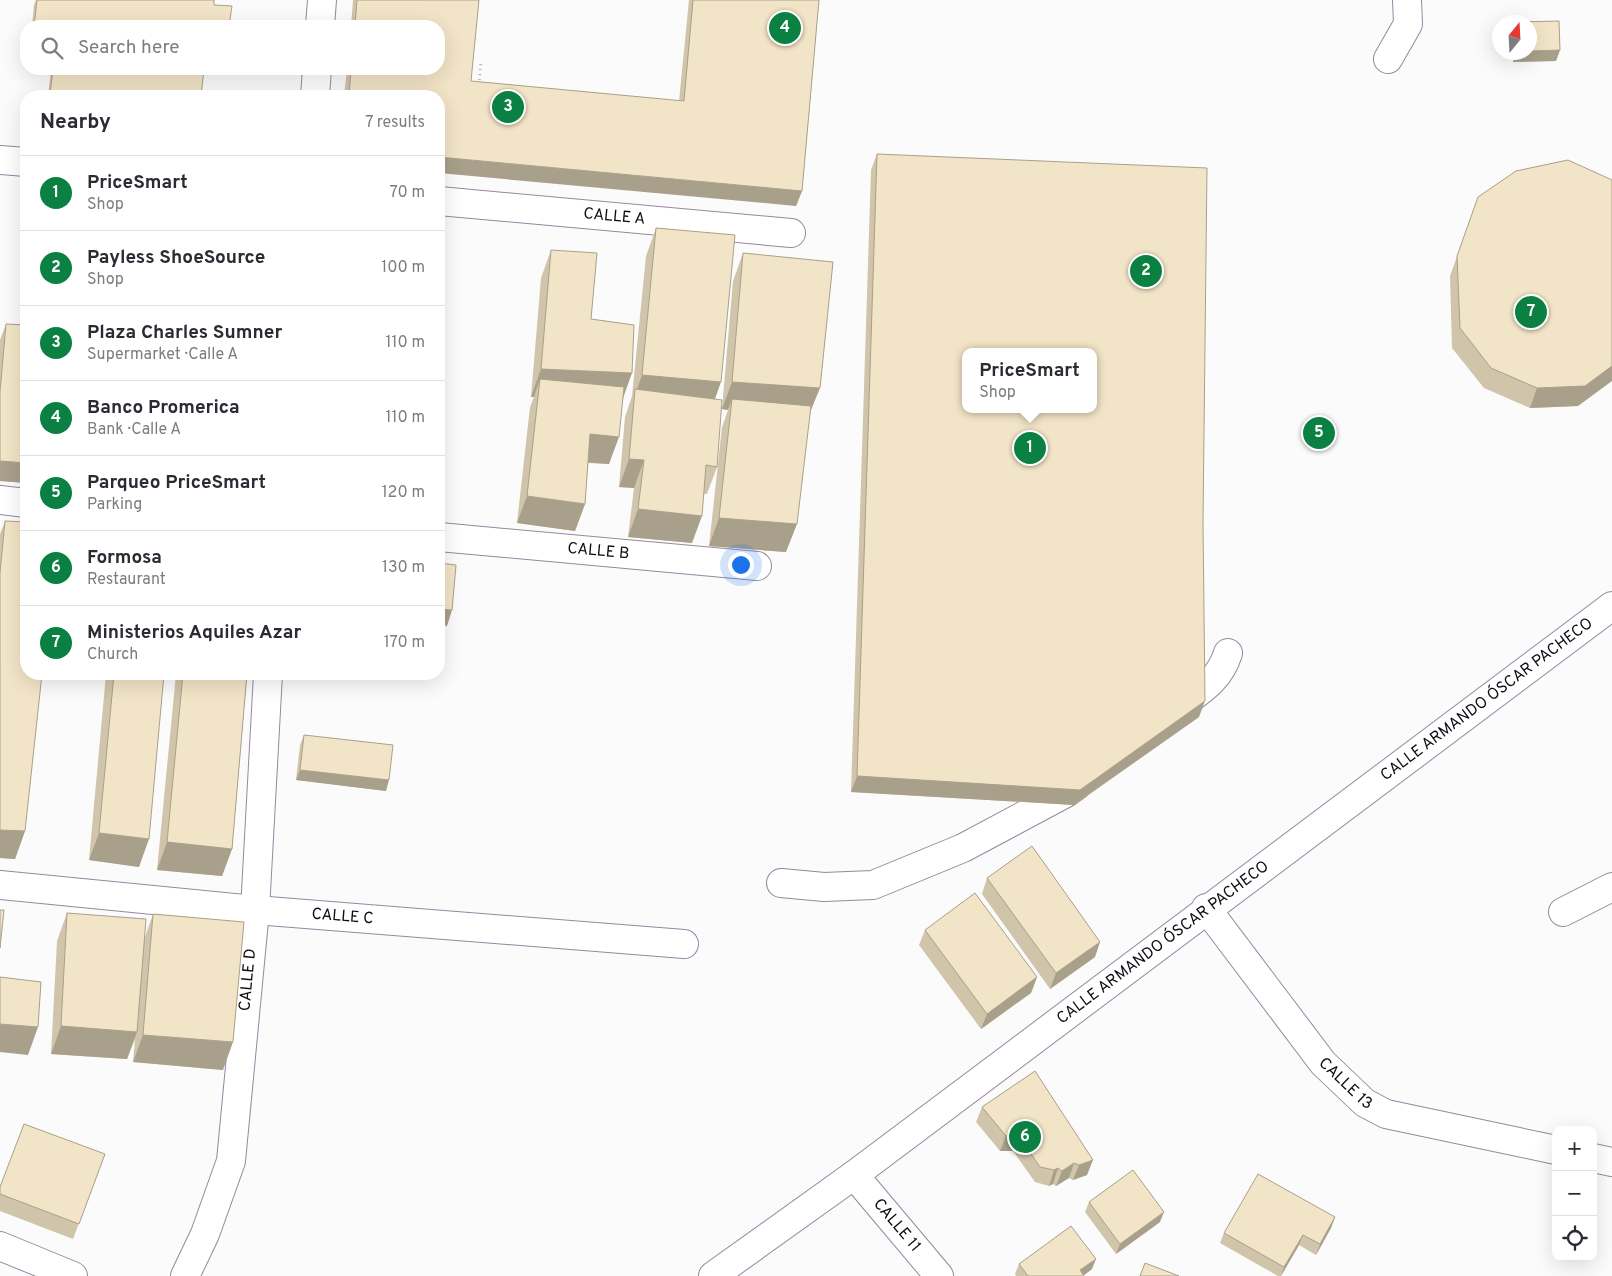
<!DOCTYPE html>
<meta charset="utf-8">
<style>
:root{--surface:#fff;--page:#f7f7f7;--text:#2b2b33;--muted:#7c7c81;--line:#e1e1e2;--accent:#0b8043}
body{margin:0;font-family:Overpass,sans-serif;background:var(--page);color:var(--text)}
.controls{position:absolute;right:15px;bottom:15px;display:grid;overflow:hidden;border-radius:10px;box-shadow:0 5px 20px #0002}
.controls button{width:45px;height:45px;display:grid;place-items:center;padding:0;border:0;border-bottom:1px solid var(--line);background:var(--surface);color:var(--text);font:25px sans-serif}
.compass{position:absolute;left:1492px;top:15px;width:45px;height:45px;border-radius:50%;background:var(--surface);box-shadow:0 5px 20px #0002;rotate:18deg}
.you{position:absolute;left:740px;top:564px;width:18px;height:18px;margin:-12px;border:4px solid #fff;border-radius:50%;background:#1a73e8;box-shadow:0 0 0 8px #1a73e833}
.badge{display:grid;place-items:center;width:32px;height:32px;border-radius:50%;background:var(--accent);color:#fff;font-size:16px;font-weight:700}
.pin{position:absolute;translate:-50% -50%;border:2px solid #fff;box-shadow:0 1px 5px #0006}
.popup{position:absolute;left:962px;top:348px;width:135px;height:65px;box-sizing:border-box;display:grid;place-content:center;border-radius:10px;background:var(--surface);filter:drop-shadow(0 1px 4px #0005);font-size:16px;white-space:nowrap;color:var(--muted)}
.popup b{font-size:19px;color:var(--text)}
.popup::after{content:'';position:absolute;left:50%;top:100%;margin-left:-10px;border:10px solid transparent;border-top-color:var(--surface)}
.list{margin:0;padding:0;list-style:none}
h2{display:flex;justify-content:space-between;align-items:center;height:65px;margin:0;padding:0 20px;font-size:21px}
h2 small{font-size:16px;font-weight:400;color:var(--muted)}
.list li{display:grid;grid-template-columns:32px 1fr auto;gap:15px;align-items:center;box-sizing:border-box;height:75px;padding:0 20px;border-top:1px solid var(--line)}
.list b{display:block;font-size:19px;white-space:nowrap}
.list p{margin:0;font-size:16px;white-space:nowrap;color:var(--muted)}
.list em{font-size:16px;font-style:normal;color:var(--muted)}
.icon{flex:none;width:28px;height:28px;fill:none;stroke:currentColor;stroke-width:2;stroke-linecap:round;stroke-linejoin:round}
.map{position:relative;flex:none;width:1612px;height:1276px;overflow:hidden}
.search{position:absolute;background:var(--surface);box-shadow:0 5px 20px #0002;left:20px;top:20px;width:425px;height:55px;display:flex;align-items:center;gap:12px;box-sizing:border-box;padding:0 18px;border-radius:20px;color:var(--muted);font-size:19px}
.panel{position:absolute;background:var(--surface);box-shadow:0 5px 20px #0002;left:20px;top:90px;width:425px;height:590px;border-radius:20px}
.map>svg:first-child{display:block}
.lines{fill:none;stroke-linecap:round;stroke-linejoin:round}
.minor-casing{stroke:#9687a2;stroke-width:30}
.path{stroke:#b1b0b3;stroke-width:3;stroke-dasharray:1 4;stroke-linecap:butt}
.minor{stroke:#fff;stroke-width:28}
.wall{fill:#d0c4aa}
.shaded-wall{fill:#a9a08b}
.building{fill:#f2e4c6;stroke:#a9a08b;fill-rule:evenodd}
.labels{text-anchor:middle;dominant-baseline:central;stroke-width:4;stroke-linejoin:round;paint-order:stroke}
.street-label{font-size:16px;fill:#0f0a13;stroke:#fff}
</style>
<div class="map">
<svg width="1612" height="1276" viewBox="0 0 1612 1276">
<rect width="100%" height="100%" fill="#fbfbfb"/>
<g class="lines">
<defs>
<g id="minor">
<path d="M320 26 322 0"/>
<path d="M1388 59 1408 24 1407 0"/>
<path d="M315 96 317 69"/>
<path d="M0 160 26 162"/>
<path id="s1" d="M439 201 791 233"/>
<path d="M0 500 26 503"/>
<path id="s2" d="M439 537 757 566"/>
<path d="M1174 710C1198 692 1219 682 1228 653"/>
<path d="M781 883 824 887 873 885 963 848 1066 793 1077 785"/>
<path id="s3" d="M0 885 255 910 684 944"/>
<path id="s4" d="M1206 908 1323 1063 1365 1103 1386 1114 1556 1150"/>
<path d="M1563 912 1612 887"/>
<path d="M1593 1158 1612 1162"/>
<path id="s5" d="M854 1175 939 1276"/>
<path d="M0 1246 73 1276"/>
<path id="s6" d="M185 1276 205 1234 231 1161 255 910 268 674"/>
<path id="s7" d="M713 1276 854 1175 1612 606"/>
</g>
</defs>
<use href="#minor" class="minor-casing"/>
<path class="path" d="M479 85 481 61"/>
<use href="#minor" class="minor"/>
</g>
<path class="wall" d="M36 0H214V5L229 26H32L34 5Z
M353 0H479L471 81 679 101 689 0H819L802 191 796 206 439 96H344L347 69H439V26H351Z
M1559 21 1560 50 1556 61 1513 62V52H1530V22H1516Z
M51 69H204L201 96H48Z
M877 154 1199 717 1074 805 851 792 871 170Z
M1478 197 1578 406 1530 408 1484 388 1452 348 1450 276Z
M656 228 715 399 717 467 707 494H704L692 543 628 537 634 488 619 487 625 417 632 396 646 256Z
M551 250 591 319 623 399 609 464 588 463 585 504 575 531 517 523 530 407 534 397H531L541 278Z
M743 253 810 414 786 552 709 546 722 427 728 410 722 409 733 281Z
M6 324 26 325V483L0 481V340Z
M5 521 25 831 15 859 0 858V534Z
M106 674H164L139 867 89 860Z
M176 674H247L232 849 222 876 157 870Z
M304 735 386 791 296 780 300 745Z
M987 878 1095 957 1050 989 982 894Z
M67 913 144 940 153 914 223 1070 133 1062 135 1039 127 1059 51 1054 57 941Z
M925 930 1037 977 1031 993 981 1029 919 945Z
M1035 1071 1087 1175 1073 1180 1069 1178 1056 1186 1053 1184 1049 1186 1035 1182 1013 1151H1000L976 1122 982 1107Z
M105 1154 73 1239 0 1211V1187Z
M1089 1202 1160 1222 1116 1254 1085 1212Z
M1335 1217 1331 1228 1316 1255 1299 1245 1281 1276H1278L1220 1243 1224 1233Z
M1019 1264 1092 1269 1084 1275V1276H1016L1015 1274Z"/>
<path class="shaded-wall" d="M1560 50 1556 61 1513 62 1516 52H1530V51Z
M50 94 70 96H50Z
M439 157 802 191 796 206 439 173Z
M1612 366V381L1578 406 1530 408 1537 388Z
M541 369 632 373 622 401 540 379 534 397H531Z
M642 375 721 382 711 410 635 395Z
M732 382 820 388 809 415 732 399 728 410 722 409Z
M590 434 619 437 609 464 580 462Z
M629 459 644 460 634 488 619 487Z
M0 461 26 463V483L0 481Z
M527 496 585 504 575 531 517 523Z
M638 509 702 516 692 543 628 537Z
M719 518 797 524 786 552 709 546Z
M439 609 452 610 447 626 439 625Z
M1205 701 1199 717 1074 805 851 792 857 776Z
M300 770 389 780 386 791 296 780Z
M0 830 25 831 15 859 0 858Z
M99 833 149 839 139 867 89 860Z
M167 842 232 849 222 876 157 870Z
M1100 942 1095 957 1050 989 1056 973Z
M1037 977 1031 993 981 1029 987 1014Z
M0 1024 38 1027 28 1055 0 1052Z
M61 1026 137 1032 127 1059 51 1054Z
M143 1035 233 1042 223 1070 133 1062Z
M1006 1136H1019L1013 1151H1000Z
M1093 1160 1087 1175 1073 1180 1079 1165Z
M1074 1163 1069 1178 1056 1186 1062 1171Z
M1058 1168 1053 1184 1049 1186 1054 1170Z
M1164 1212 1160 1222 1116 1254 1120 1244Z
M1335 1217 1331 1228 1316 1255 1320 1244Z
M1303 1235 1299 1245 1281 1276 1284 1267Z
M1096 1259 1092 1269 1083 1276 1080 1270Z"/>
<path class="building" d="M37 0H214V5L232 6 229 26H34Z
M357 0H479L471 81 684 101 693 0H819L802 191 439 157V96H349L351 69H439V26H355Z
M1559 21 1560 50 1530 51V22H1516Z
M53 69H204L201 96H70L50 94Z
M877 154 1207 168 1203 523 1205 701 1080 790 857 776ZM966 352H1094V409H966Z
M1568 160 1612 180V366L1585 386 1537 388 1491 368 1460 328 1457 256 1478 197 1516 171Z
M656 228 735 235 721 382 642 375Z
M551 250 597 253 591 319 634 325 632 373 541 369Z
M743 253 833 262 820 388 732 382Z
M6 324 26 325V463L0 461V392Z
M540 379 624 387 619 437 590 434 585 504 527 496Z
M635 389 722 400 717 467 706 465 702 516 638 509 644 460 629 459Z
M732 399 811 406 797 524 719 518Z
M5 521 26 522V674H42L25 831 0 830V573Z
M439 563 456 565 452 610 439 609Z
M114 674H164L149 839 99 833Z
M183 674H247L232 849 167 842Z
M304 735 393 745 389 780 300 770Z
M1032 846 1100 942 1056 973 987 878Z
M975 893 1037 977 987 1014 925 930Z
M0 910H4L0 948Z
M67 913 146 919 137 1032 61 1026Z
M153 914 244 922 233 1042 143 1035Z
M0 977 41 982 38 1027 0 1024Z
M1035 1071 1093 1160 1079 1165 1074 1163 1062 1171 1058 1168 1054 1170 1040 1167 1019 1136H1006L982 1107Z
M24 1124 105 1154 79 1224 0 1194V1187Z
M1133 1170 1164 1212 1120 1244 1089 1202Z
M1258 1174 1335 1217 1320 1244 1303 1235 1284 1267 1224 1233Z
M1071 1226 1096 1259 1080 1270 1084 1276H1028L1019 1264Z
M1145 1263 1179 1276H1140Z"/>
<g class="labels">
<g class="street-label">
<text stroke="none"><textPath href="#s1" startOffset="176">CALLE A</textPath></text>
<text stroke="none"><textPath href="#s2" startOffset="160">CALLE B</textPath></text>
<text stroke="none"><textPath href="#s7" startOffset="965">CALLE ARMANDO ÓSCAR PACHECO</textPath></text>
<text stroke="none"><textPath href="#s3" startOffset="344">CALLE C</textPath></text>
<text stroke="none"><textPath href="#s7" startOffset="560">CALLE ARMANDO ÓSCAR PACHECO</textPath></text>
<text stroke="none"><textPath href="#s6" startOffset="306">CALLE D</textPath></text>
<text stroke="none"><textPath href="#s4" startOffset="225">CALLE 13</textPath></text>
<text stroke="none"><textPath href="#s5" startOffset="66">CALLE 11</textPath></text>
</g>
</g>
</svg>
<div class="controls">
<button>+</button>
<button>−</button>
<button><svg class="icon" aria-label="locate" viewBox="0 0 24 24"><circle cx="12" cy="12" r="6"/><path d="M12 2v4M12 18v4M2 12h4M18 12h4"/></svg></button>
</div>
<svg class="compass" viewBox="-18 -18 36 36"><path d="M0-13l5 13h-10z" fill="#e53935"/><path d="M0 13l5-13h-10z" fill="#7c7c81"/></svg>
<div class="you"></div>
<div class="pin badge" style="left:1030px;top:448px">1</div>
<div class="popup"><b>PriceSmart</b>Shop</div>
<div class="pin badge" style="left:1146px;top:271px">2</div>
<div class="pin badge" style="left:508px;top:107px">3</div>
<div class="pin badge" style="left:785px;top:28px">4</div>
<div class="pin badge" style="left:1319px;top:433px">5</div>
<div class="pin badge" style="left:1025px;top:1137px">6</div>
<div class="pin badge" style="left:1531px;top:312px">7</div>
<div class="search"><svg class="icon" aria-label="search" viewBox="0 0 24 24"><circle cx="10" cy="10" r="6"/><path d="M15 15l6 6"/></svg>Search here</div>
<section class="panel">
<h2>Nearby<small>7 results</small></h2>
<ul class="list">
<li><span class="badge">1</span><div><b>PriceSmart</b><p>Shop</p></div><em>70 m</em></li>
<li><span class="badge">2</span><div><b>Payless ShoeSource</b><p>Shop</p></div><em>100 m</em></li>
<li><span class="badge">3</span><div><b>Plaza Charles Sumner</b><p>Supermarket · Calle A</p></div><em>110 m</em></li>
<li><span class="badge">4</span><div><b>Banco Promerica</b><p>Bank · Calle A</p></div><em>110 m</em></li>
<li><span class="badge">5</span><div><b>Parqueo PriceSmart</b><p>Parking</p></div><em>120 m</em></li>
<li><span class="badge">6</span><div><b>Formosa</b><p>Restaurant</p></div><em>130 m</em></li>
<li><span class="badge">7</span><div><b>Ministerios Aquiles Azar</b><p>Church</p></div><em>170 m</em></li>
</ul>
</section>
</div>
